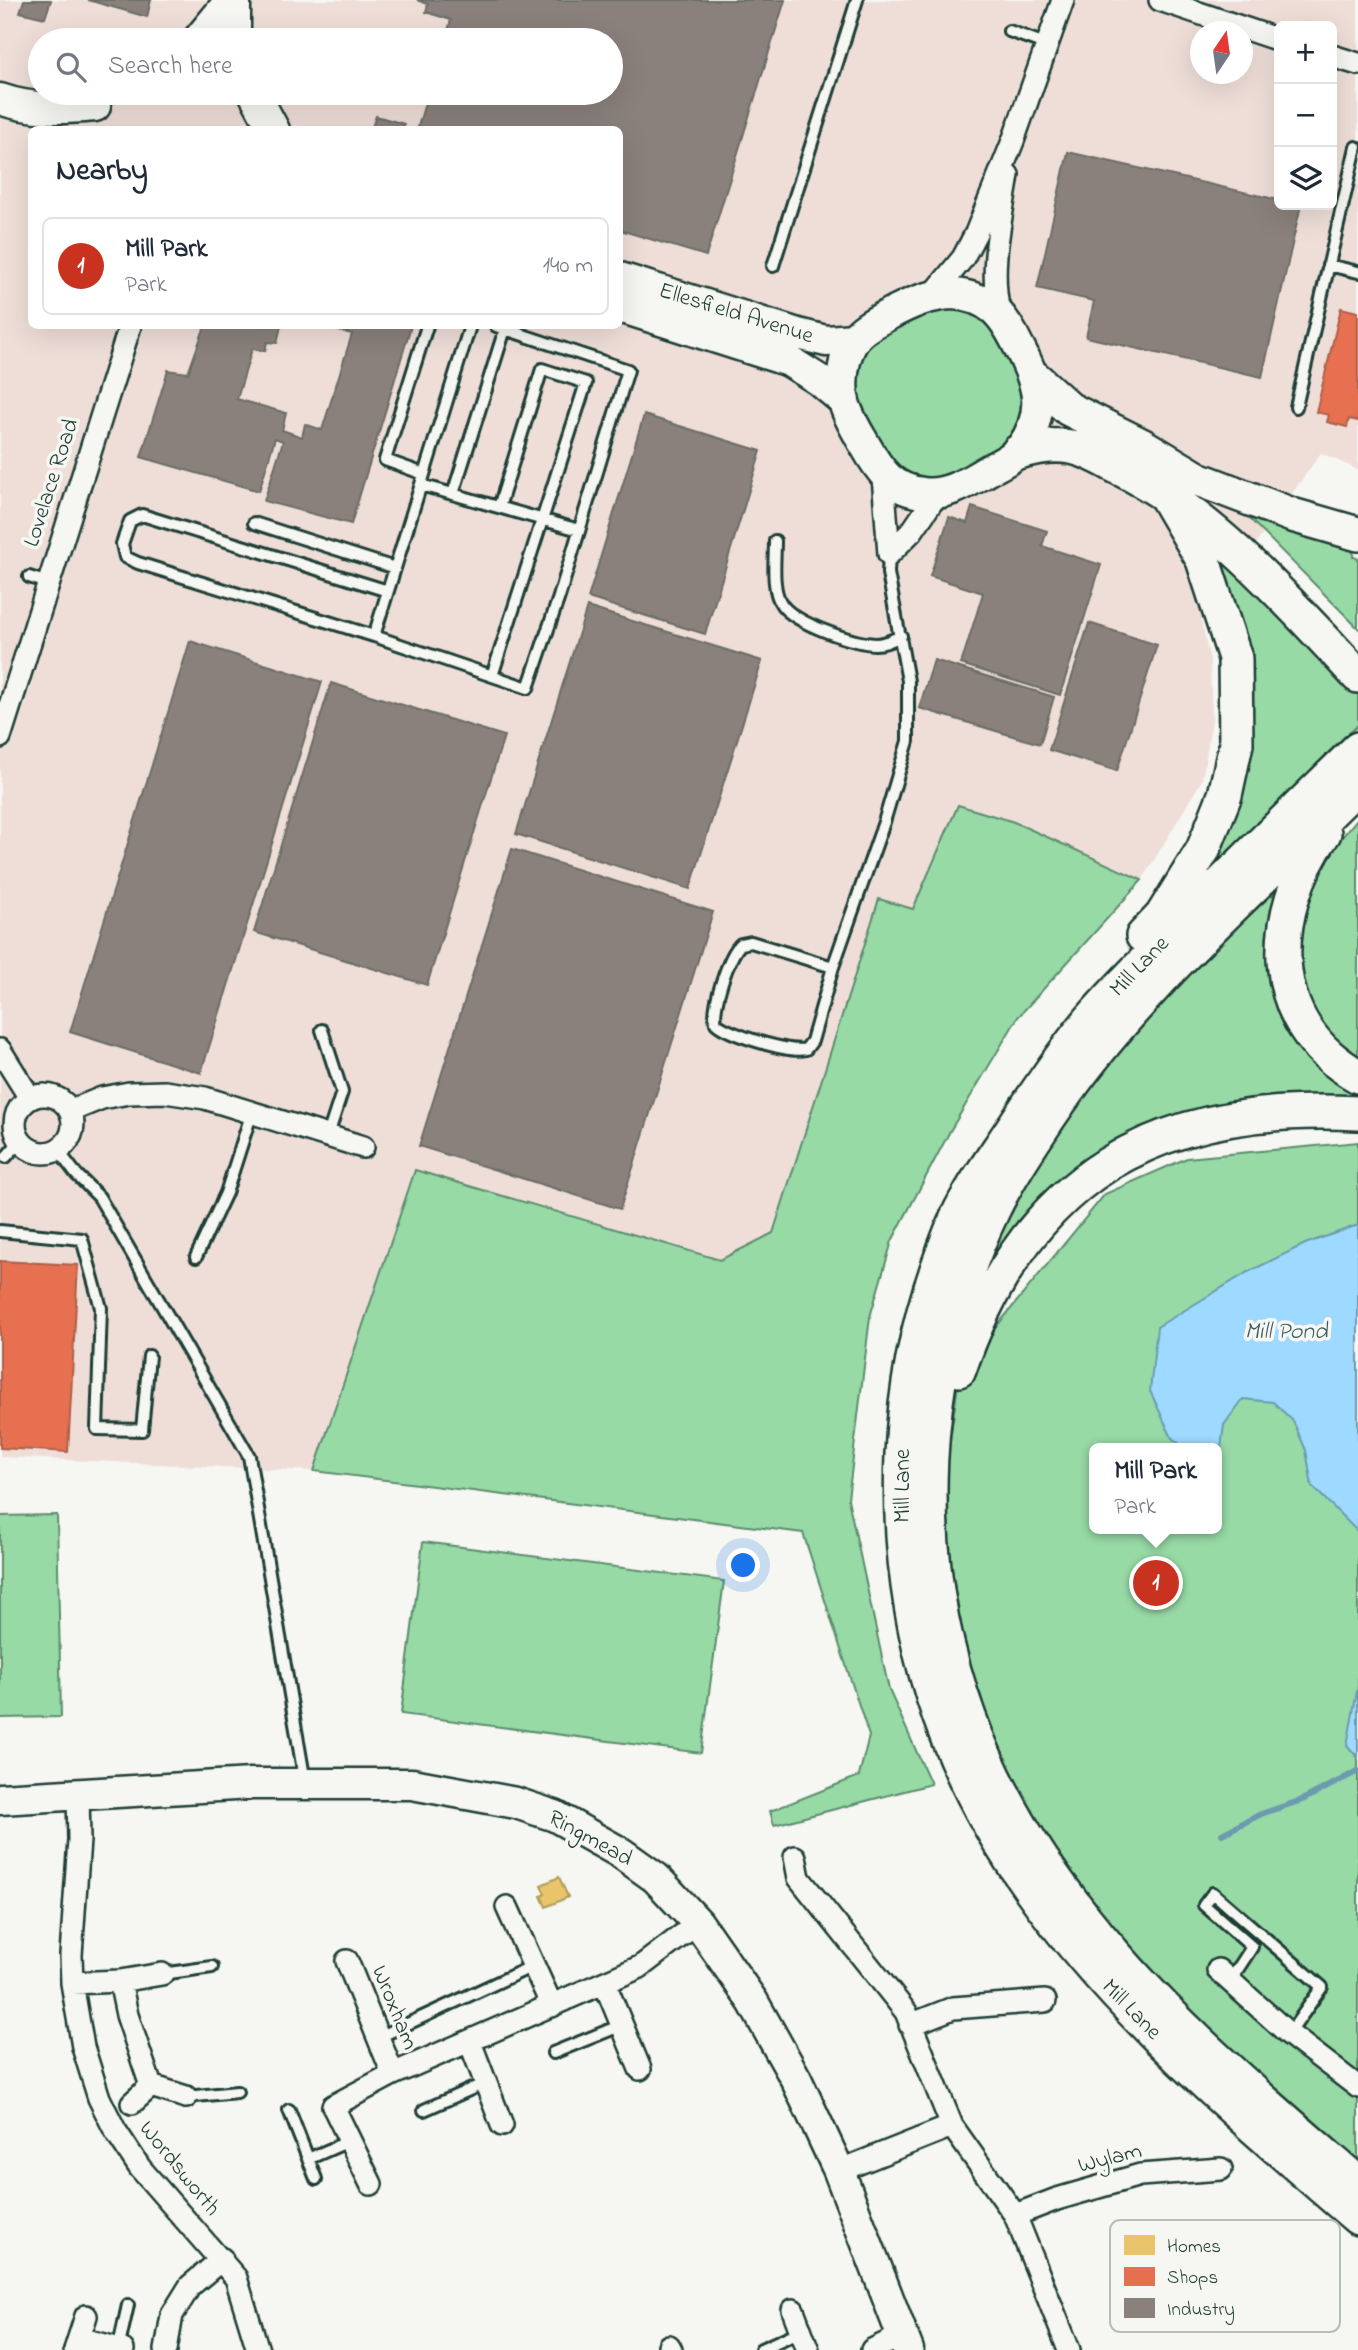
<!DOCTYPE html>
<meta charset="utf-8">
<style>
:root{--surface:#fff;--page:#f2f2f3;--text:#1f2937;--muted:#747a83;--line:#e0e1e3;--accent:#c8321e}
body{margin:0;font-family:"Indie Flower",sans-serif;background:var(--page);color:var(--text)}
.controls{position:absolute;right:21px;top:21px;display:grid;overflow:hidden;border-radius:10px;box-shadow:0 7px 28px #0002}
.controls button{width:63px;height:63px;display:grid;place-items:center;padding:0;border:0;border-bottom:2px solid var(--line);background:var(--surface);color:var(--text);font:35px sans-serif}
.compass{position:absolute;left:1190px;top:21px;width:63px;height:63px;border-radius:50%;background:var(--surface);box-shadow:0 7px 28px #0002;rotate:13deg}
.you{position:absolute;left:744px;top:1566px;width:24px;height:24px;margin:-18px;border:5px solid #fff;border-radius:50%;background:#1a73e8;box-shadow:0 0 0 10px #1a73e833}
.badge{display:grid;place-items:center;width:46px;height:46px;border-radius:50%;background:var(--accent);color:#fff;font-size:23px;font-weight:700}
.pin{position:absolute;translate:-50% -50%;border:4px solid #fff;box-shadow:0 2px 7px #0006}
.popup{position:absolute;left:1089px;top:1443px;width:133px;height:91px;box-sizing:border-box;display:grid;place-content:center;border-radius:10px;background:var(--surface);filter:drop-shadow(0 2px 5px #0005);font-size:23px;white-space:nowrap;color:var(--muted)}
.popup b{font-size:26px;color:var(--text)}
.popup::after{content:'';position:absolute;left:50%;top:100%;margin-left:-14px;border:14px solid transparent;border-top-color:var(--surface)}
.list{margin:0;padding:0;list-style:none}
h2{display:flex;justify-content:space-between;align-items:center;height:91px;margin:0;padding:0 28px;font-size:30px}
h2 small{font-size:23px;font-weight:400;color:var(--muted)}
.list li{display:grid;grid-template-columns:46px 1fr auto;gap:21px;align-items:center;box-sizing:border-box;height:98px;margin:0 14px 14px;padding:0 14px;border:2px solid var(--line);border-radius:10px}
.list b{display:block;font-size:26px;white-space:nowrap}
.list p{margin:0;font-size:23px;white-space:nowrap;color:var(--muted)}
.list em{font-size:23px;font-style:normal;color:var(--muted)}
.icon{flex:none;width:38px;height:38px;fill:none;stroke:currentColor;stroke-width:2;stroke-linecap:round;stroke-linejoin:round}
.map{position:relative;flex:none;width:1358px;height:2350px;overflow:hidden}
.search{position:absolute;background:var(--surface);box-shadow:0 7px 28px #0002;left:28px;top:28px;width:595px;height:77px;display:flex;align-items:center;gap:18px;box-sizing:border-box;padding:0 24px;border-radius:38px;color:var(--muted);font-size:26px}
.panel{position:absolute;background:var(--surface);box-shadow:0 7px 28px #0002;left:28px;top:126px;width:595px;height:203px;border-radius:10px}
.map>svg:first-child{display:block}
.built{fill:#efded8;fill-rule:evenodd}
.green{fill:#97daa6;stroke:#5b8c6d;stroke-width:2;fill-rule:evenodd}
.water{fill:#9ed9ff;stroke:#6b9bae;stroke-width:2}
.homes{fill:#e9c46a;stroke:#ac9c5a;stroke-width:2}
.shops{fill:#e76f51;stroke:#ab6048;stroke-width:2}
.industry{fill:#8a817c;stroke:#6a6d66;stroke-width:2}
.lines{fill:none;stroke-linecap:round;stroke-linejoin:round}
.stream{stroke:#6b9bae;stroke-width:6}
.lane-casing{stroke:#1f3d34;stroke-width:16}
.street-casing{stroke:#1f3d34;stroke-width:26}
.secondary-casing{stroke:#1f3d34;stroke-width:35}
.primary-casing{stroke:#1f3d34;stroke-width:38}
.lane{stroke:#f6f6f2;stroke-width:10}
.street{stroke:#f6f6f2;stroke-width:21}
.secondary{stroke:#f6f6f2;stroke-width:30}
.primary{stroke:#f6f6f2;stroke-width:33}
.labels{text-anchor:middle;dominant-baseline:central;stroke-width:7;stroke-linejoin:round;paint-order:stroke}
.street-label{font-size:23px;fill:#1f3d34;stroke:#f6f6f2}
.water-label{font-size:24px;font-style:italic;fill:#385c5d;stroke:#f6f6f2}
.key{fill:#f6f6f2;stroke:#b6beb9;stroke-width:2}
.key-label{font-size:19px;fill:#1f3d34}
</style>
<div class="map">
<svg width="1358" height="2350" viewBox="0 0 1358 2350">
<rect width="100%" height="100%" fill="#f6f6f2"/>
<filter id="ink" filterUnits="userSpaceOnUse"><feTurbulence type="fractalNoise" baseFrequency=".0143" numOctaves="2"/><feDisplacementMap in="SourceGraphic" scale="14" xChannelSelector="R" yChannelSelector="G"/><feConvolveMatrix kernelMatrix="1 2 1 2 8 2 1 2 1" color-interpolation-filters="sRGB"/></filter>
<g filter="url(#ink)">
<path class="built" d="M0 0H1358V470L1321 453 1201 620 1210 660 1212 720 1202 780 1142 880 1014 822 958 805 912 909 879 900 773 1233 720 1260 415 1170 314 1471 0 1457ZM1279 26H1332V205H1279ZM1200 32H1242V74H1200ZM40 40H611V93H40ZM32 130H620V326H32Z"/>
<path class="green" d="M966 307 992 326 1026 392 1020 429 1000 449 947 476 930 479 912 476 892 466 858 407 853 365 868 342 927 310Z
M1244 513 1354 545 1353 557 1358 558V628Z
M1195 527 1275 605 1273 612 1297 636 1304 634 1358 693V725L1341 741 1344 745 1176 910 1240 756Z
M958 805 1014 822 1142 880 1018 1017 950 1131 892 1241 870 1317 848 1499 889 1690 931 1784 774 1825 770 1811 859 1776 869 1736 803 1533 314 1471 415 1170 720 1260 773 1233 879 899 913 909Z
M1358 818V1064L1310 1015 1293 923 1331 850Z
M1272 895 1277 896 1274 957 1358 1085V1107L1319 1105 1059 1182C1024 1209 1006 1232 986 1272L980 1269 996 1233 1090 1078 1210 950Z
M1358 1142V2165L1246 2068 1133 1959 1022 1802 966 1671 942 1495 960 1371 1105 1194 1187 1158ZM1095 1448H1217V1529H1095Z
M57 1515 61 1717 0 1718V1516Z
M423 1542 724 1581 701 1753 401 1714Z"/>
<path class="water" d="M1358 1225V1532L1312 1486 1306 1450 1293 1421 1273 1402 1243 1399 1224 1425 1221 1448H1185L1172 1438 1150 1391 1157 1327 1248 1272 1305 1244Z
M1358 1686V1758L1347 1745Z"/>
<path class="homes" d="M559 1877 568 1897 546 1907 541 1896 545 1894 541 1885Z"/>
<path class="shops" d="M1341 308 1358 312V421L1349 419 1347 427 1327 422 1329 415 1316 412Z
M0 1261 78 1265 68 1452 0 1448Z"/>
<path class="industry" d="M24 0H51L45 18 20 12Z
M88 0H151L147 17Z
M417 0H785L706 256 620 230V130H417L428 93H611V40H445L451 20 426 12 428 4Z
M376 116 404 124 402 130H371Z
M1068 152 1279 200V205H1301L1262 377 1086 337 1094 301 1037 288Z
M205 326H281L277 343 267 342 265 351 252 349 237 399 286 413 282 430 302 437 305 424 322 430 352 334 319 326H411L351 524 264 501 283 441 275 438 259 491 141 457 168 370 188 373Z
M644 415 761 451 705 634 588 598Z
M972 507 1047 531 1042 546 1101 565 1060 695 961 664 983 593 930 576 949 517 967 523Z
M587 607 762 661 690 889 516 834Z
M1089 623 1157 645 1117 771 1049 750Z
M190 641 322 682 201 1073 70 1032Z
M934 660 1054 697 1040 744 919 708Z
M331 683 504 736 427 985 254 932Z
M512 849 713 912 620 1209 419 1146Z"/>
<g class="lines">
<path class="stream" d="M1222 1834 1261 1814 1302 1800 1358 1771"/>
<defs>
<path id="lane" d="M1009 31 1048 45
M1328 265 1358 272
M773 266 857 0
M1296 407 1356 147
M424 474 385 460 427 326
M421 485 579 530
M453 494 505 329
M254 523 395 568
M775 541C775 560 771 590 782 605 796 624 853 643 875 644 885 644 892 640 901 636
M29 577 48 583
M388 591 142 515 130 521 122 544 125 557 138 563 374 636 528 688 559 597 628 370 496 326
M374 636 470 326
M492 676 586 383 542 369 499 507
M833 967 751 942 741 944C729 954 711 1008 716 1023 727 1034 791 1054 806 1049L812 1041 833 967 884 822 908 741V681L888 573 889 554
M322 1030 342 1092 328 1135
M57 1149 76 1174 99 1197 249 1456 305 1782
M6 1157 20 1141
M0 1231 82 1239 101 1308 97 1429 142 1430 149 1356
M196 1257 226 1193 252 1112
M162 1974 212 1967
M1230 1981 1252 1947 1204 1905 1213 1893 1322 1987 1289 2034
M377 2038 533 1966
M553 2053 622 2025
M186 2097 237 2092
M289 2110 316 2179
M424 2110 485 2083
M308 2159 349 2141
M761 2349 801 2331
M118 2350 128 2305"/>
<path id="street" d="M1160 0 1279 40
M1332 56 1358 64
M932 296 963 258 976 233 1013 141 1063 0
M999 312C989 266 1001 221 1008 175
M883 476 889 554
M889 554 912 531 938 493
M0 737 130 326
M0 1050 30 1098
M15 1124a29 29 0 1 1 58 0a29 29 0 1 1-58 0Z
M70 1111 102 1098 129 1093 165 1092 205 1098 363 1147
M78 1795 79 1840 71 1955 72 1983 83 2047 99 2098 115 2130 140 2168 236 2278 258 2350
M795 1857 799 1878 906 2012 952 2126 1015 2215 1069 2350
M507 1907 552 2006
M347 1961 393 2074
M1218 1970 1289 2034 1358 2087
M120 1981 127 2015 151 2086
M72 1983 120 1981 162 1974
M605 1984 640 2069
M910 2025 953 2008 1045 2001
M470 2042 502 2125
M132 2103 151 2086 186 2097
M839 2171 952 2126
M371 2184 333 2106 393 2074 640 1967 698 1923
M1015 2215 1057 2199 1140 2175 1221 2169
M793 2310 808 2350
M79 2338 123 2350
M669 2346 671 2350
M75 2350 86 2316
M166 2350 172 2315 190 2286 222 2259
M872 2350 903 2335"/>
<path id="secondary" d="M235 0V40
M198 40 231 0
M254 93 274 130
M0 99C32 110 62 109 95 106
M620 278 798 334 826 341 854 339
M953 294C991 297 1004 316 1019 347 1038 383 1047 411 1022 447 1014 459 994 466 982 474 965 484 944 496 923 493 892 490 879 470 865 445 857 431 848 417 844 402 840 383 843 356 854 340 860 329 877 321 888 315 910 303 929 295 953 294Z
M620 307 789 361 819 380 844 401
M0 1799 251 1784H412L516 1803 555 1816 621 1853 656 1878 698 1923 753 2002 796 2079 839 2171 908 2350"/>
<path id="primary" d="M1035 378 1069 409 1143 446 1198 479 1292 515 1358 534
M1018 452C1036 447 1052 444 1071 447 1088 450 1104 460 1119 468 1212 514 1288 601 1358 676
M1358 749C1291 814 1224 879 1160 946 1135 972 1109 997 1086 1025 1061 1055 1040 1087 1018 1120 1002 1145 984 1169 969 1195 956 1216 948 1239 940 1261 917 1324 905 1387 902 1454 888 1813 1109 2004 1358 2218
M1358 785C1252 891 1134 991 1050 1116 1030 1146 1009 1177 993 1210 918 1366 910 1555 969 1717 993 1783 1030 1847 1073 1903 1153 2009 1257 2096 1358 2183
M1324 833C1268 914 1263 1023 1358 1076
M1143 936 1162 916 1203 850 1225 795 1236 744 1235 658 1203 560 1165 495
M959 1370C1026 1175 1156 1102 1358 1113"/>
</defs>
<use href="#lane" class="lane-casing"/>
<use href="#street" class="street-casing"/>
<use href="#secondary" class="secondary-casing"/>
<use href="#primary" class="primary-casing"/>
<use href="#lane" class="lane"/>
<use href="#street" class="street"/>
<use href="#secondary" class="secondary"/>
<use href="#primary" class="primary"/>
</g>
</g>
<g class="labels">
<g class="street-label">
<text transform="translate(736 314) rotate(17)">Ellesfield Avenue</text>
<text transform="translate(52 483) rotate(-72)">Lovelace Road</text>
<text transform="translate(1140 967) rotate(-46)">Mill Lane</text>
<text transform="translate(903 1486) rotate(-90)">Mill Lane</text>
<text transform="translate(590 1839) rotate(29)">Ringmead</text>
<text transform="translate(394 2008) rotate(68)">Wroxham</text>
<text transform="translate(1131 2010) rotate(46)">Mill Lane</text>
<text transform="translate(1110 2159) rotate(-14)">Wylam</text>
<text transform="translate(179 2169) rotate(51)">Wordsworth</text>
</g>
<g class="water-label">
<text x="1286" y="1332">Mill Pond</text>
</g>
</g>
<rect x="1110" y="2220" width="230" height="112" rx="10" class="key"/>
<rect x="1124" y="2235" width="31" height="20" fill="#e9c46a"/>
<rect x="1124" y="2267" width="31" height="19" fill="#e76f51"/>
<rect x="1124" y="2298" width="31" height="20" fill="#8a817c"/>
<g class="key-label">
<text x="1167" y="2252">Homes</text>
<text x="1167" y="2283">Shops</text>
<text x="1167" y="2315">Industry</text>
</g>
</svg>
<div class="controls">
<button>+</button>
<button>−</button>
<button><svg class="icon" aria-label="layers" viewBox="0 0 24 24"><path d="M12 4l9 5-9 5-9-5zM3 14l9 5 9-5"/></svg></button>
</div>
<svg class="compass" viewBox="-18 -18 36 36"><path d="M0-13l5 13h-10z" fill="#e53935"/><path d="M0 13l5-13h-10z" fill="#747a83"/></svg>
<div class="you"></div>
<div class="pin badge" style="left:1156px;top:1583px">1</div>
<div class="popup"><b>Mill Park</b>Park</div>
<div class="search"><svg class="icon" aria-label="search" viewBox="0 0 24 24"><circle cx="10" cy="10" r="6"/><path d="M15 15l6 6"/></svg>Search here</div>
<section class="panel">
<h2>Nearby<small></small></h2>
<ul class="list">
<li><span class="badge">1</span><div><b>Mill Park</b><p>Park</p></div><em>140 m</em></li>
</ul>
</section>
</div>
